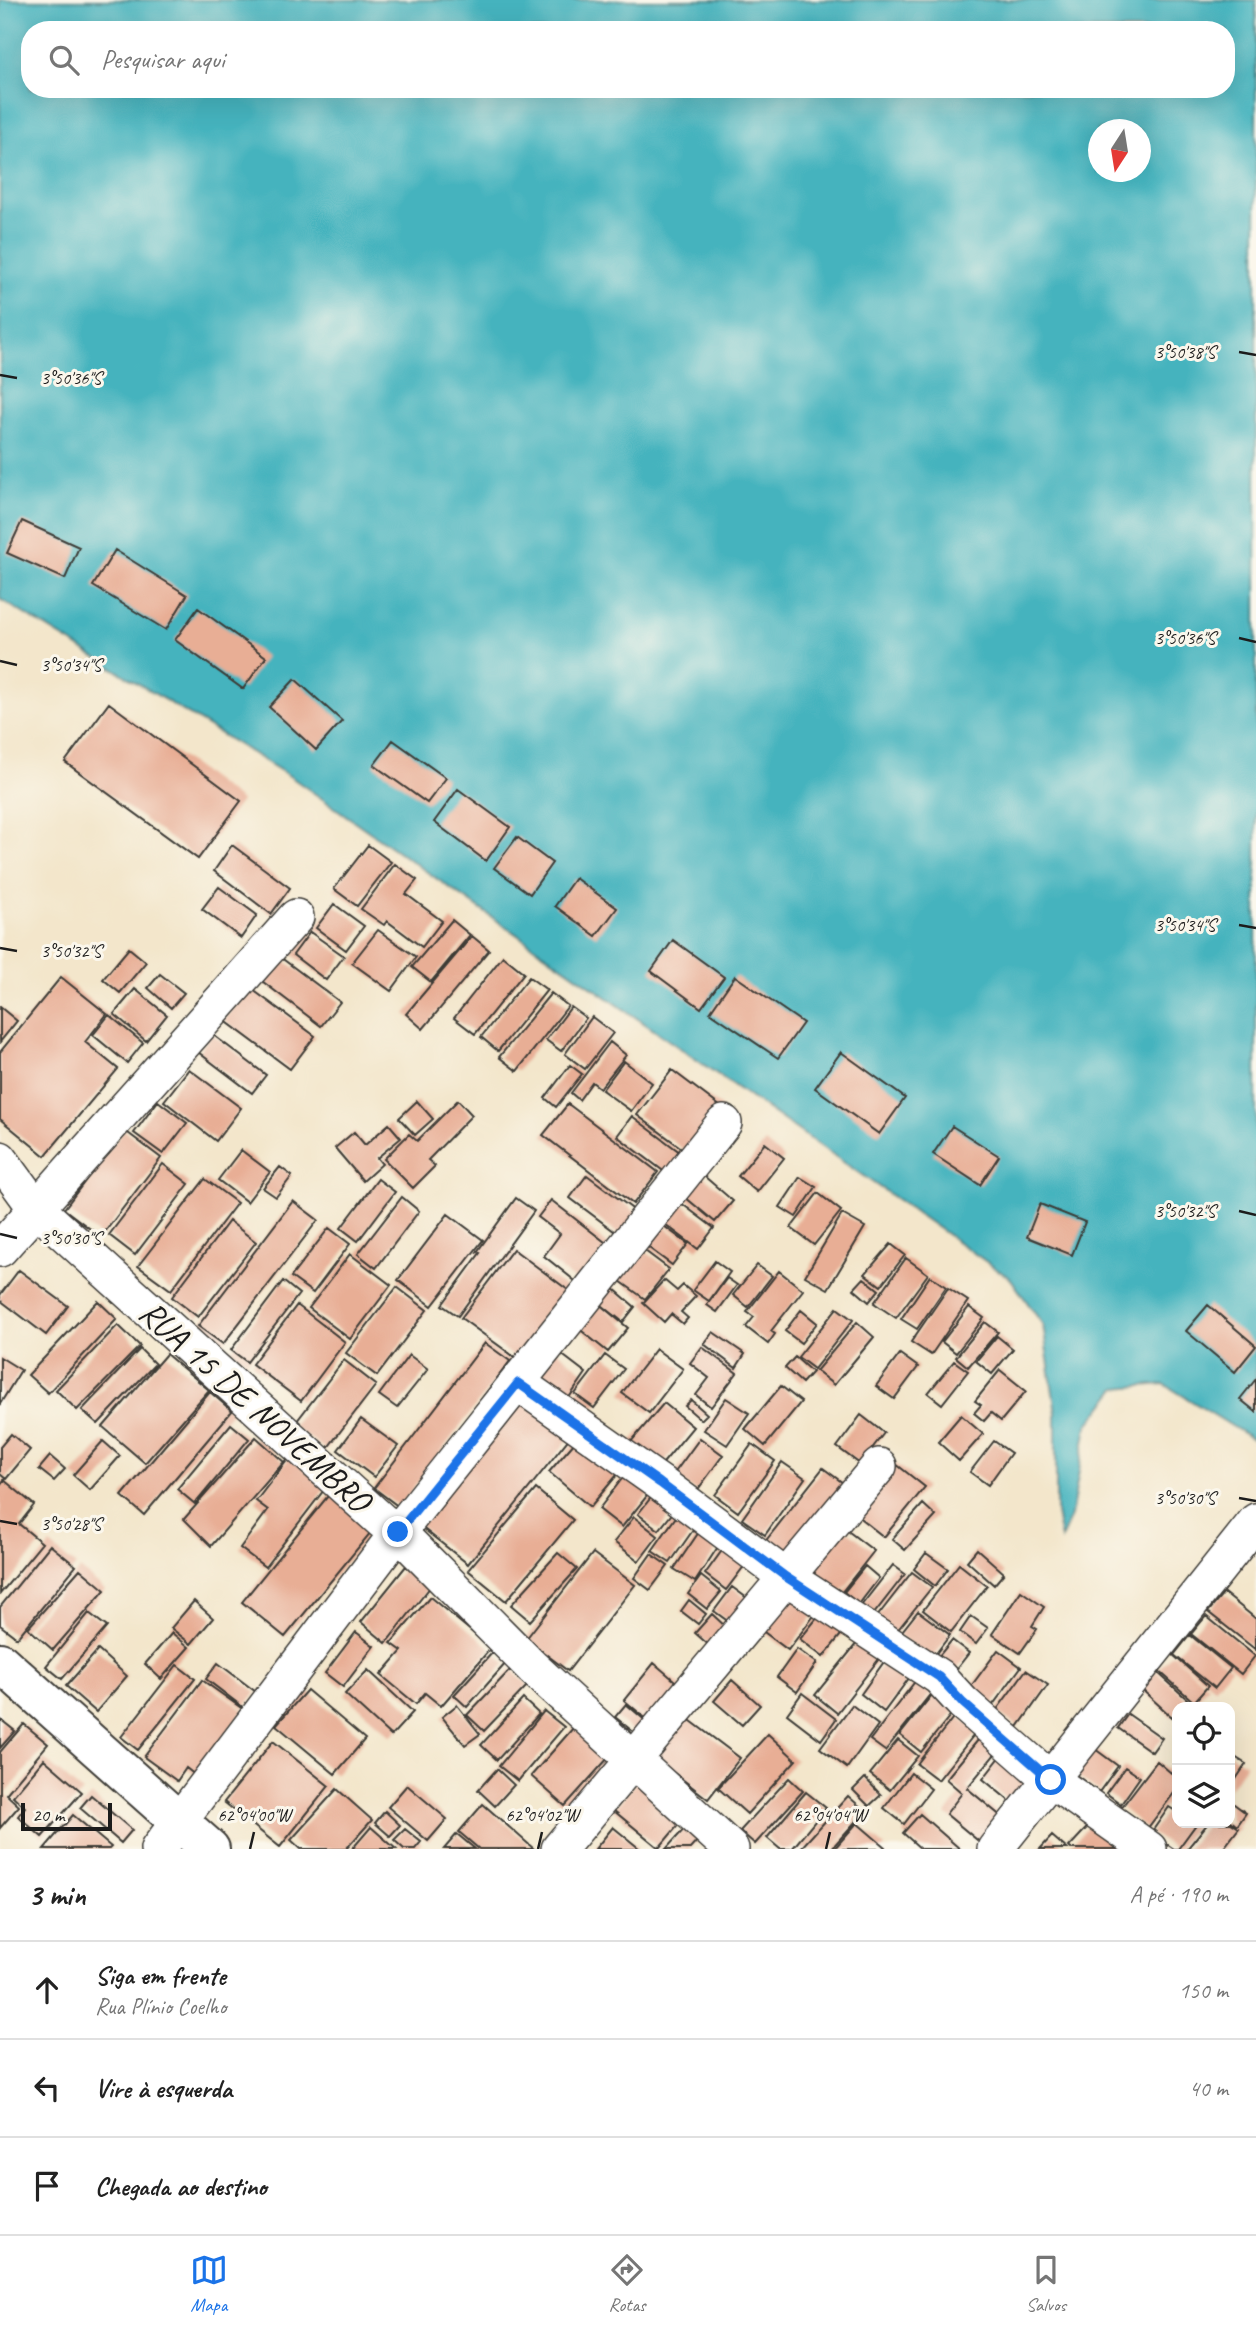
<!DOCTYPE html>
<html lang="pt">
<meta charset="utf-8">
<style>
:root{--surface:#fff;--page:#f2f2f2;--text:#222;--muted:#767676;--line:#e0e0e0;--accent:#1a73e8}
body{margin:0;font-family:Caveat,sans-serif;background:var(--page);color:var(--text)}
.controls{position:absolute;right:21px;bottom:21px;display:grid;overflow:hidden;border-radius:14px;box-shadow:0 7px 28px #0002}
.controls button{width:63px;height:63px;display:grid;place-items:center;padding:0;border:0;border-bottom:2px solid var(--line);background:var(--surface);color:var(--text);font:35px sans-serif}
.compass{position:absolute;left:1088px;top:119px;width:63px;height:63px;border-radius:50%;background:var(--surface);box-shadow:0 7px 28px #0002;rotate:192deg}
.scale{position:absolute;left:21px;bottom:18px;width:91px;box-sizing:border-box;padding-left:7px;border:4px solid #1c1c1c;border-top:0;font-size:19px;line-height:24px;white-space:nowrap;color:#1c1c1c;-webkit-text-stroke:5px #fbf7ec;paint-order:stroke}
.stop{position:absolute;width:21px;height:21px;margin:-16px;border:5px solid #1a73e8;border-radius:50%;background:#fff}
.stop.end{background:#1a73e8;border-color:#fff;box-shadow:0 2px 7px #0008}
.list{margin:0;padding:0;list-style:none}
h2{display:flex;justify-content:space-between;align-items:center;height:91px;margin:0;padding:0 28px;font-size:30px}
h2 small{font-size:23px;font-weight:400;color:var(--muted)}
.list li{display:grid;grid-template-columns:46px 1fr auto;gap:21px;align-items:center;box-sizing:border-box;height:98px;padding:0 28px;border-top:2px solid var(--line)}
.list b{display:block;font-size:26px;white-space:nowrap}
.list p{margin:0;font-size:23px;white-space:nowrap;color:var(--muted)}
.list em{font-size:23px;font-style:normal;color:var(--muted)}
.icon{flex:none;width:38px;height:38px;fill:none;stroke:currentColor;stroke-width:2;stroke-linecap:round;stroke-linejoin:round}
.map{position:relative;flex:none;width:1256px;height:1849px;overflow:hidden}
.search{position:absolute;background:var(--surface);box-shadow:0 7px 28px #0002;left:21px;right:21px;top:21px;height:77px;display:flex;align-items:center;gap:18px;box-sizing:border-box;padding:0 24px;border-radius:28px;color:var(--muted);font-size:26px}
.sheet{height:385px;background:var(--surface)}
nav{display:flex;justify-content:space-around;align-items:center;box-sizing:border-box;height:98px;border-top:2px solid var(--line);background:var(--surface);font-size:19px;color:var(--muted)}
nav a{display:grid;justify-items:center;gap:4px}
nav .on{color:var(--accent)}
.map>svg:first-child{display:block}
.water{fill:#44b3be;stroke:#30686d;stroke-width:2;fill-rule:evenodd}
.building{fill:#e8ae95}
.lines{fill:none;stroke-linecap:round;stroke-linejoin:round}
.minor-casing{stroke:#3c3a36;stroke-width:38}
.tertiary-casing{stroke:#3c3a36;stroke-width:42}
.minor{stroke:#fff;stroke-width:35}
.tertiary{stroke:#fff;stroke-width:38}
.route{stroke:#1a73e8;stroke-width:9}
.ticks{fill:none;stroke:#1c1c1c;stroke-width:2.5}
.labels{text-anchor:middle;dominant-baseline:central;stroke-width:6;stroke-linejoin:round;paint-order:stroke}
.street-label{font-size:35px;fill:#1c1c1c;stroke:#fbf7ec}
.ticks-label{font-size:18px;text-anchor:middle;fill:#1c1c1c;stroke:#fbf7ec;stroke-width:6;stroke-linejoin:round;paint-order:stroke}
</style>
<div class="map">
<svg width="1256" height="1849" viewBox="0 0 1256 1849">
<rect width="100%" height="100%" fill="#fbf7ec"/>
<filter id="ink" filterUnits="userSpaceOnUse"><feTurbulence type="fractalNoise" baseFrequency=".0143" numOctaves="2"/><feDisplacementMap in="SourceGraphic" scale="14" xChannelSelector="R" yChannelSelector="G"/><feConvolveMatrix kernelMatrix="1 2 1 2 8 2 1 2 1" color-interpolation-filters="sRGB"/></filter>
<filter id="wash" filterUnits="userSpaceOnUse"><feTurbulence type="fractalNoise" baseFrequency=".00686" numOctaves="4" result="noise"/><feDisplacementMap in="SourceGraphic" scale="28" xChannelSelector="R" yChannelSelector="G"/><feGaussianBlur stdDeviation="1.57" result="paint"/><feColorMatrix in="noise" values="0 0 0 0 0 0 0 0 0 0 0 0 0 0 0 0 0 1.4 0 .05"/><feComposite in="paint" operator="in"/></filter>
<g filter="url(#wash)">
<rect width="100%" height="100%" fill="#f3e6cb"/>
<path class="water" d="M0 0H1256V1441L1164 1384 1117 1388 1087 1426 1071 1516 1061 1539 1056 1514V1413L1043 1325 1011 1279 291 777 0 599ZM30 30H1226V89H30ZM1098 130H1140V172H1098Z"/>
<g id="blocks">
<path class="building" d="M22 521 79 547 65 579 7 553Z
M115 550 187 595 166 630 93 586Z
M198 608 266 657 243 689 175 640Z
M295 679 342 721 316 750 269 707Z
M109 703 241 801 198 859 65 762Z
M393 740 446 778 427 803 374 765Z
M458 789 510 827 486 861 434 822Z
M517 837 552 863 530 894 494 868Z
M232 845 290 888 271 914 214 871Z
M368 845 391 862 357 906 334 889Z
M395 864 417 880 406 894 442 921 422 947 387 921 384 925 361 909Z
M575 878 617 908 596 936 555 906Z
M219 887 257 915 241 938 202 909Z
M334 904 364 926 346 950 316 928Z
M452 920 470 935 431 982 412 967Z
M378 930 416 957 391 991 352 963Z
M310 932 344 956 326 980 293 955Z
M472 936 489 950 423 1029 406 1014Z
M673 940 724 977 701 1008 651 971Z
M129 948 146 962 120 993 103 979Z
M276 954 340 1002 321 1026 258 978Z
M503 956 524 973 475 1034 454 1018Z
M160 974 184 993 171 1008 148 988Z
M735 976 803 1023 778 1058 710 1012Z
M61 977 107 1014 85 1042 118 1069 45 1156 0 1119V1052Z
M529 977 547 990 498 1051 481 1037Z
M249 987 315 1036 290 1069 224 1020Z
M135 989 167 1015 146 1041 114 1014Z
M551 993 568 1006 517 1071 499 1057Z
M0 1007 17 1021 0 1042Z
M571 1007 586 1018 561 1051 546 1040Z
M109 1015 143 1043 127 1063 93 1035Z
M592 1017 613 1033 585 1069 565 1054Z
M212 1034 266 1075 252 1093 198 1052Z
M610 1042 626 1055 600 1088 592 1082 579 1100 571 1093Z
M841 1052 905 1098 879 1134 815 1088Z
M624 1061 652 1083 631 1111 602 1090Z
M570 1065 582 1074 556 1107 545 1098Z
M189 1069 241 1108 216 1141 164 1101Z
M672 1070 721 1107 687 1152 637 1115Z
M458 1100 472 1115 428 1160 435 1166 413 1188 384 1159 409 1134 417 1141Z
M158 1101 187 1123 163 1154 134 1133Z
M417 1101 433 1119 415 1135 399 1118Z
M568 1104 658 1172 633 1204 543 1135Z
M632 1116 685 1156 670 1176 617 1136Z
M389 1124 401 1138 377 1158 382 1164 363 1181 335 1148 354 1132 365 1145Z
M952 1126 999 1156 980 1185 933 1154Z
M124 1130 161 1158 101 1237 64 1209Z
M765 1143 784 1158 757 1192 738 1176Z
M241 1150 270 1172 247 1202 218 1180Z
M163 1164 189 1184 135 1255 109 1235Z
M280 1167 292 1176 276 1197 263 1188Z
M697 1170 733 1201 715 1222 679 1192Z
M587 1175 639 1214 622 1237 570 1198Z
M800 1177 816 1187 796 1217 780 1207Z
M205 1179 237 1203 171 1290 138 1266Z
M378 1179 395 1192 358 1241 341 1228Z
M818 1193 841 1211 814 1245 791 1228Z
M402 1197 419 1211 376 1268 358 1254Z
M516 1198 534 1211 458 1316 442 1305 480 1253 477 1252Z
M551 1200 610 1246 579 1284 544 1256 560 1234 538 1217Z
M677 1200 714 1228 698 1249 661 1221Z
M293 1201 318 1220 223 1344 198 1326Z
M1040 1204 1085 1222 1072 1255 1027 1237Z
M448 1214 483 1240 432 1306 398 1280Z
M842 1214 865 1227 828 1289 805 1276Z
M229 1221 256 1242 198 1317 172 1297Z
M657 1221 688 1244 672 1265 641 1242Z
M329 1228 350 1244 313 1293 291 1277Z
M891 1244 905 1255 881 1286 865 1274Z
M637 1245 669 1269 645 1299 613 1276Z
M513 1249 572 1293 520 1361 461 1318Z
M350 1254 391 1285 350 1339 309 1308Z
M906 1258 928 1274 896 1318 874 1303Z
M715 1261 730 1272 709 1301 693 1290Z
M757 1265 772 1276 748 1307 733 1295Z
M19 1270 68 1306 46 1335 0 1300V1295Z
M779 1271 803 1290 771 1331 775 1334 768 1344 746 1327 754 1317 747 1312Z
M930 1276 946 1287 917 1329 901 1319Z
M727 1278 737 1285 717 1312 707 1305Z
M864 1278 879 1290 869 1302 854 1289Z
M664 1280 677 1291 683 1285 696 1296 681 1312 688 1318 683 1324 671 1314 664 1322 643 1303Z
M283 1281 299 1294 247 1362 231 1350Z
M606 1282 635 1307 623 1322 593 1298Z
M397 1287 427 1310 377 1376 346 1353Z
M948 1288 968 1301 931 1355 911 1342Z
M592 1298 628 1328 608 1352 572 1323Z
M98 1301 117 1319 48 1393 28 1375Z
M297 1305 345 1342 301 1401 252 1364Z
M1208 1305 1256 1346 1235 1372 1186 1331Z
M969 1307 984 1318 956 1353 942 1342Z
M837 1308 853 1320 814 1369 798 1357Z
M801 1310 817 1323 801 1343 785 1331Z
M857 1322 874 1337 834 1385 816 1371Z
M985 1322 998 1332 968 1367 956 1357Z
M118 1325 140 1346 77 1410 56 1390Z
M713 1332 745 1354 736 1368 704 1344Z
M997 1336 1013 1349 992 1374 976 1361Z
M485 1343 510 1361 399 1507 374 1488Z
M552 1347 586 1373 568 1399 533 1372Z
M702 1347 737 1373 711 1407 696 1395 709 1378 690 1363Z
M140 1349 155 1364 98 1424 82 1410Z
M656 1349 683 1369 649 1413 622 1393Z
M166 1354 209 1390 145 1463 103 1427Z
M900 1354 918 1367 894 1399 876 1386Z
M409 1355 428 1369 397 1408 379 1395Z
M605 1355 624 1369 594 1408 575 1394Z
M0 1357 21 1370 0 1404Z
M795 1357 812 1372 802 1383 785 1368Z
M344 1360 376 1385 326 1450 293 1426Z
M954 1361 968 1371 942 1404 928 1393Z
M1000 1370 1026 1391 1001 1421 991 1413 984 1421 974 1413 981 1405 975 1401Z
M1256 1379V1412L1240 1399Z
M781 1386 801 1402 765 1446 745 1429Z
M522 1389 575 1431 468 1564 415 1522Z
M210 1392 232 1411 144 1515 122 1496Z
M726 1398 749 1413 727 1445 704 1430Z
M691 1400 707 1414 701 1420 685 1406Z
M664 1403 693 1427 659 1468 629 1444Z
M861 1415 884 1433 860 1464 837 1447Z
M961 1415 983 1434 959 1461 938 1442Z
M361 1419 398 1446 374 1477 338 1450Z
M231 1424 249 1439 195 1504 177 1489Z
M11 1434 30 1450 6 1479 0 1474V1447Z
M582 1434 623 1468 590 1507 549 1472Z
M256 1437 284 1462 211 1546 184 1519Z
M700 1438 723 1455 696 1492 673 1475Z
M103 1441 120 1456 90 1490 73 1475Z
M994 1441 1011 1453 988 1485 970 1472Z
M752 1444 775 1461 738 1512 715 1495Z
M50 1456 65 1469 54 1481 39 1469Z
M289 1458 327 1486 265 1567 240 1548 268 1510 256 1501Z
M782 1462 805 1478 765 1535 742 1519Z
M896 1464 925 1487 884 1537 856 1515Z
M631 1467 655 1486 622 1527 599 1509Z
M823 1468 851 1489 791 1564 764 1543Z
M4 1480 34 1505 19 1524 42 1543 0 1594V1485Z
M536 1489 573 1520 506 1601 468 1570Z
M657 1490 678 1506 659 1530 638 1514Z
M332 1491 376 1526 285 1637 242 1602Z
M923 1504 936 1516 905 1550 892 1539Z
M680 1511 698 1523 670 1563 652 1551Z
M634 1517 658 1536 639 1561 614 1542Z
M836 1522 874 1551 837 1598 811 1578 815 1573 803 1564Z
M703 1526 723 1539 695 1582 674 1569Z
M729 1541 751 1557 726 1590 705 1574Z
M50 1545 76 1566 17 1638 0 1625V1607Z
M977 1549 1004 1573 994 1585 967 1561Z
M558 1553 577 1569 530 1621 511 1605Z
M593 1553 635 1585 568 1671 526 1639Z
M926 1553 948 1569 935 1586 914 1569Z
M651 1554 668 1566 650 1590 634 1578Z
M959 1564 987 1586 951 1632 923 1610Z
M893 1565 905 1574 873 1615 861 1606Z
M406 1566 431 1586 386 1643 361 1622Z
M865 1566 879 1578 859 1604 844 1592Z
M80 1569 105 1590 53 1650 28 1628Z
M912 1572 932 1587 892 1637 873 1622Z
M701 1576 721 1592 707 1609 688 1594Z
M787 1585 819 1609 788 1650 756 1626Z
M732 1587 751 1601 733 1625 714 1611Z
M1021 1591 1044 1607 1032 1626 1037 1629 1020 1653 992 1634Z
M1224 1593 1256 1619V1650L1208 1612Z
M430 1597 491 1648 441 1706 425 1693 416 1704 381 1675 402 1651 391 1643Z
M689 1600 706 1614 698 1624 681 1611Z
M194 1601 213 1618 191 1644 171 1628Z
M826 1607 849 1625 823 1657 800 1639Z
M918 1611 950 1635 931 1660 899 1635Z
M89 1613 107 1627 62 1679 46 1666Z
M712 1614 727 1628 710 1646 695 1633Z
M971 1616 988 1628 976 1644 960 1632Z
M1206 1616 1255 1656 1241 1674 1191 1634Z
M356 1632 374 1646 343 1687 325 1673Z
M172 1633 189 1647 161 1679 145 1664Z
M1190 1635 1231 1668 1215 1688 1174 1655Z
M861 1638 882 1655 837 1713 815 1695Z
M952 1640 969 1653 950 1677 933 1663Z
M797 1649 817 1663 797 1692 777 1677Z
M98 1650 127 1676 96 1712 66 1686Z
M998 1650 1021 1667 992 1706 969 1689Z
M493 1652 506 1663 467 1707 454 1695Z
M891 1652 915 1670 884 1712 861 1694Z
M1172 1654 1208 1686 1194 1702 1158 1670Z
M218 1663 256 1692 244 1708 206 1679Z
M654 1663 681 1686 650 1722 624 1700Z
M177 1665 195 1679 138 1750 121 1737Z
M511 1669 528 1685 484 1731 467 1715Z
M368 1670 413 1712 391 1736 345 1694Z
M1026 1670 1048 1685 1018 1727 996 1711Z
M1156 1671 1188 1700 1181 1707H1177V1712L1172 1717 1140 1688Z
M917 1679 932 1692 885 1751 870 1740Z
M202 1680 244 1710 195 1775 186 1768 177 1781 144 1757Z
M732 1680 760 1705 742 1725 714 1701Z
M307 1690 365 1739 335 1774 276 1725Z
M936 1690 957 1707 921 1752 900 1735Z
M802 1693 836 1719 821 1740 787 1714Z
M523 1699 539 1714 497 1760 481 1745Z
M626 1704 647 1722 636 1734 615 1717Z
M457 1705 480 1734 465 1745 442 1717Z
M852 1705 878 1725 847 1768 820 1748Z
M544 1711 564 1727 518 1781 499 1766Z
M956 1714 977 1731 938 1780 917 1764Z
M1128 1714 1162 1738 1152 1752 1118 1728Z
M687 1718 740 1758 708 1799 656 1759Z
M0 1719 15 1731 0 1748Z
M24 1724 48 1744 6 1794 19 1806 0 1828V1752Z
M574 1727 609 1757 565 1806 531 1776Z
M768 1734 796 1760 747 1814 718 1788Z
M983 1734 1000 1748 967 1788 1009 1823 988 1849 946 1814 962 1793 946 1779Z
M898 1740 918 1756 890 1790 870 1774Z
M273 1741 329 1786 280 1847 224 1802Z
M1095 1749 1118 1766 1099 1792 1076 1775Z
M1230 1754 1246 1764 1230 1788Z
M1001 1756 1037 1786 1018 1808 983 1779Z
M44 1759 82 1792 42 1837 18 1816 25 1807 13 1796Z
M1157 1761 1177 1778V1789L1147 1829 1121 1808Z
M1125 1767 1140 1777 1121 1804 1106 1793Z
M497 1769 514 1785 495 1806 478 1790Z
M911 1773 931 1789 904 1824 884 1808Z
M640 1778 686 1816 659 1848 613 1810Z
M789 1778 803 1791 755 1844 740 1831Z
M865 1778 881 1795 869 1806 853 1790Z
M407 1785 447 1819 428 1841 388 1807Z
M337 1789 372 1820 346 1849H301L291 1840Z
M806 1792 826 1808 792 1849H780L767 1838Z
M91 1795 132 1830 121 1843 80 1808Z
M848 1796 865 1811 831 1849H800Z
M1230 1801 1246 1813 1237 1826 1230 1820Z
M483 1804 534 1849H479L459 1832Z
M1169 1807 1177 1812V1823H1197L1178 1849H1174L1151 1833Z
M385 1811 400 1825 390 1836 375 1823Z
M920 1814 960 1849H921L903 1833Z
M73 1815 111 1847 109 1849H44Z
M1097 1817 1132 1849H1071L1069 1847Z
M857 1823 885 1847 883 1849H834Z
M1208 1823H1231L1239 1828 1223 1849H1187Z
M371 1827 396 1849H352Z
M613 1827 640 1849H595Z
M686 1827 699 1839 690 1849H666Z
M405 1829 421 1842 415 1849H404L394 1840Z
M457 1834 475 1849H444Z
M1052 1836 1067 1849H1040Z"/>
</g>
</g>
<g filter="url(#ink)">
<use href="#blocks" fill-opacity="0" stroke="#3c3a36" stroke-width="2"/>
<g class="lines">
<defs>
<path id="minor" d="M0 1159 35 1207 382 1521 398 1532 533 1668 731 1849
M0 1249 296 917
M518 1383 660 1483 786 1577 939 1677 963 1703 1051 1780 1149 1849
M158 1849 398 1532 724 1123
M559 1849 879 1466
M995 1849 1256 1521"/>
<path id="tertiary" d="M0 1662 210 1849"/>
</defs>
<use href="#minor" class="minor-casing"/>
<use href="#tertiary" class="tertiary-casing"/>
<use href="#minor" class="minor"/>
<use href="#tertiary" class="tertiary"/>
</g>
</g>
<g class="lines" filter="url(#ink)">
<path class="route" d="M398 1532 518 1383 660 1483 786 1577 939 1677 963 1703 1051 1780"/>
</g>
<path class="ticks" d="M1239 352 1256 355M0 375 17 378M1239 638 1256 642M0 661 17 665M1239 925 1256 928M0 948 17 951M1239 1211 1256 1215M0 1234 17 1238M1239 1498 1256 1501M0 1521 17 1524M250 1849 254 1832M538 1849 542 1832M826 1849 830 1832"/>
<g class="labels">
<g class="street-label">
<text transform="translate(255 1406) rotate(42)">RUA 15 DE NOVEMBRO</text>
</g>
</g>
<g class="ticks-label">
<text x="1185" y="358">3°50'38"S</text>
<text x="71" y="384">3°50'36"S</text>
<text x="1185" y="644">3°50'36"S</text>
<text x="71" y="671">3°50'34"S</text>
<text x="1185" y="931">3°50'34"S</text>
<text x="71" y="957">3°50'32"S</text>
<text x="1185" y="1217">3°50'32"S</text>
<text x="71" y="1244">3°50'30"S</text>
<text x="1185" y="1504">3°50'30"S</text>
<text x="71" y="1530">3°50'28"S</text>
<text x="254" y="1821">62°04'00"W</text>
<text x="542" y="1821">62°04'02"W</text>
<text x="830" y="1821">62°04'04"W</text>
</g>
</svg>
<div class="controls">
<button><svg class="icon" aria-label="locate" viewBox="0 0 24 24"><circle cx="12" cy="12" r="6"/><path d="M12 2v4M12 18v4M2 12h4M18 12h4"/></svg></button>
<button><svg class="icon" aria-label="layers" viewBox="0 0 24 24"><path d="M12 4l9 5-9 5-9-5zM3 14l9 5 9-5"/></svg></button>
</div>
<svg class="compass" viewBox="-18 -18 36 36"><path d="M0-13l5 13h-10z" fill="#e53935"/><path d="M0 13l5-13h-10z" fill="#767676"/></svg>
<div class="scale">20 m</div>
<div class="stop" style="left:1051px;top:1780px"></div>
<div class="stop end" style="left:398px;top:1532px"></div>
<div class="search"><svg class="icon" aria-label="search" viewBox="0 0 24 24"><circle cx="10" cy="10" r="6"/><path d="M15 15l6 6"/></svg>Pesquisar aqui</div>
</div>
<section class="sheet">
<h2>3 min<small>A pé · 190 m</small></h2>
<ul class="list">
<li><svg class="icon" aria-label="ahead" viewBox="0 0 24 24"><path d="M12 20V5M6 11l6-6 6 6"/></svg><div><b>Siga em frente</b><p>Rua Plínio Coelho</p></div><em>150 m</em></li>
<li><svg class="icon" aria-label="left" viewBox="0 0 24 24"><path d="M17 20v-9H6M10 6l-5 5 5 5"/></svg><div><b>Vire à esquerda</b></div><em>40 m</em></li>
<li><svg class="icon" aria-label="arrive" viewBox="0 0 24 24"><path d="M6 21V4h12l-3 4 3 4H6"/></svg><div><b>Chegada ao destino</b></div></li>
</ul>
</section>
<nav>
<a class="on"><svg class="icon" aria-label="map" viewBox="0 0 24 24"><path d="M3 6l6-2 6 2 6-2v14l-6 2-6-2-6 2zM9 4v14M15 6v14"/></svg>Mapa</a>
<a><svg class="icon" aria-label="directions" viewBox="0 0 24 24"><path d="M12 3l9 9-9 9-9-9zM9 14v-3h6M13 9l2 2-2 2"/></svg>Rotas</a>
<a><svg class="icon" aria-label="saved" viewBox="0 0 24 24"><path d="M7 4h10v16l-5-4-5 4z"/></svg>Salvos</a>
</nav>
